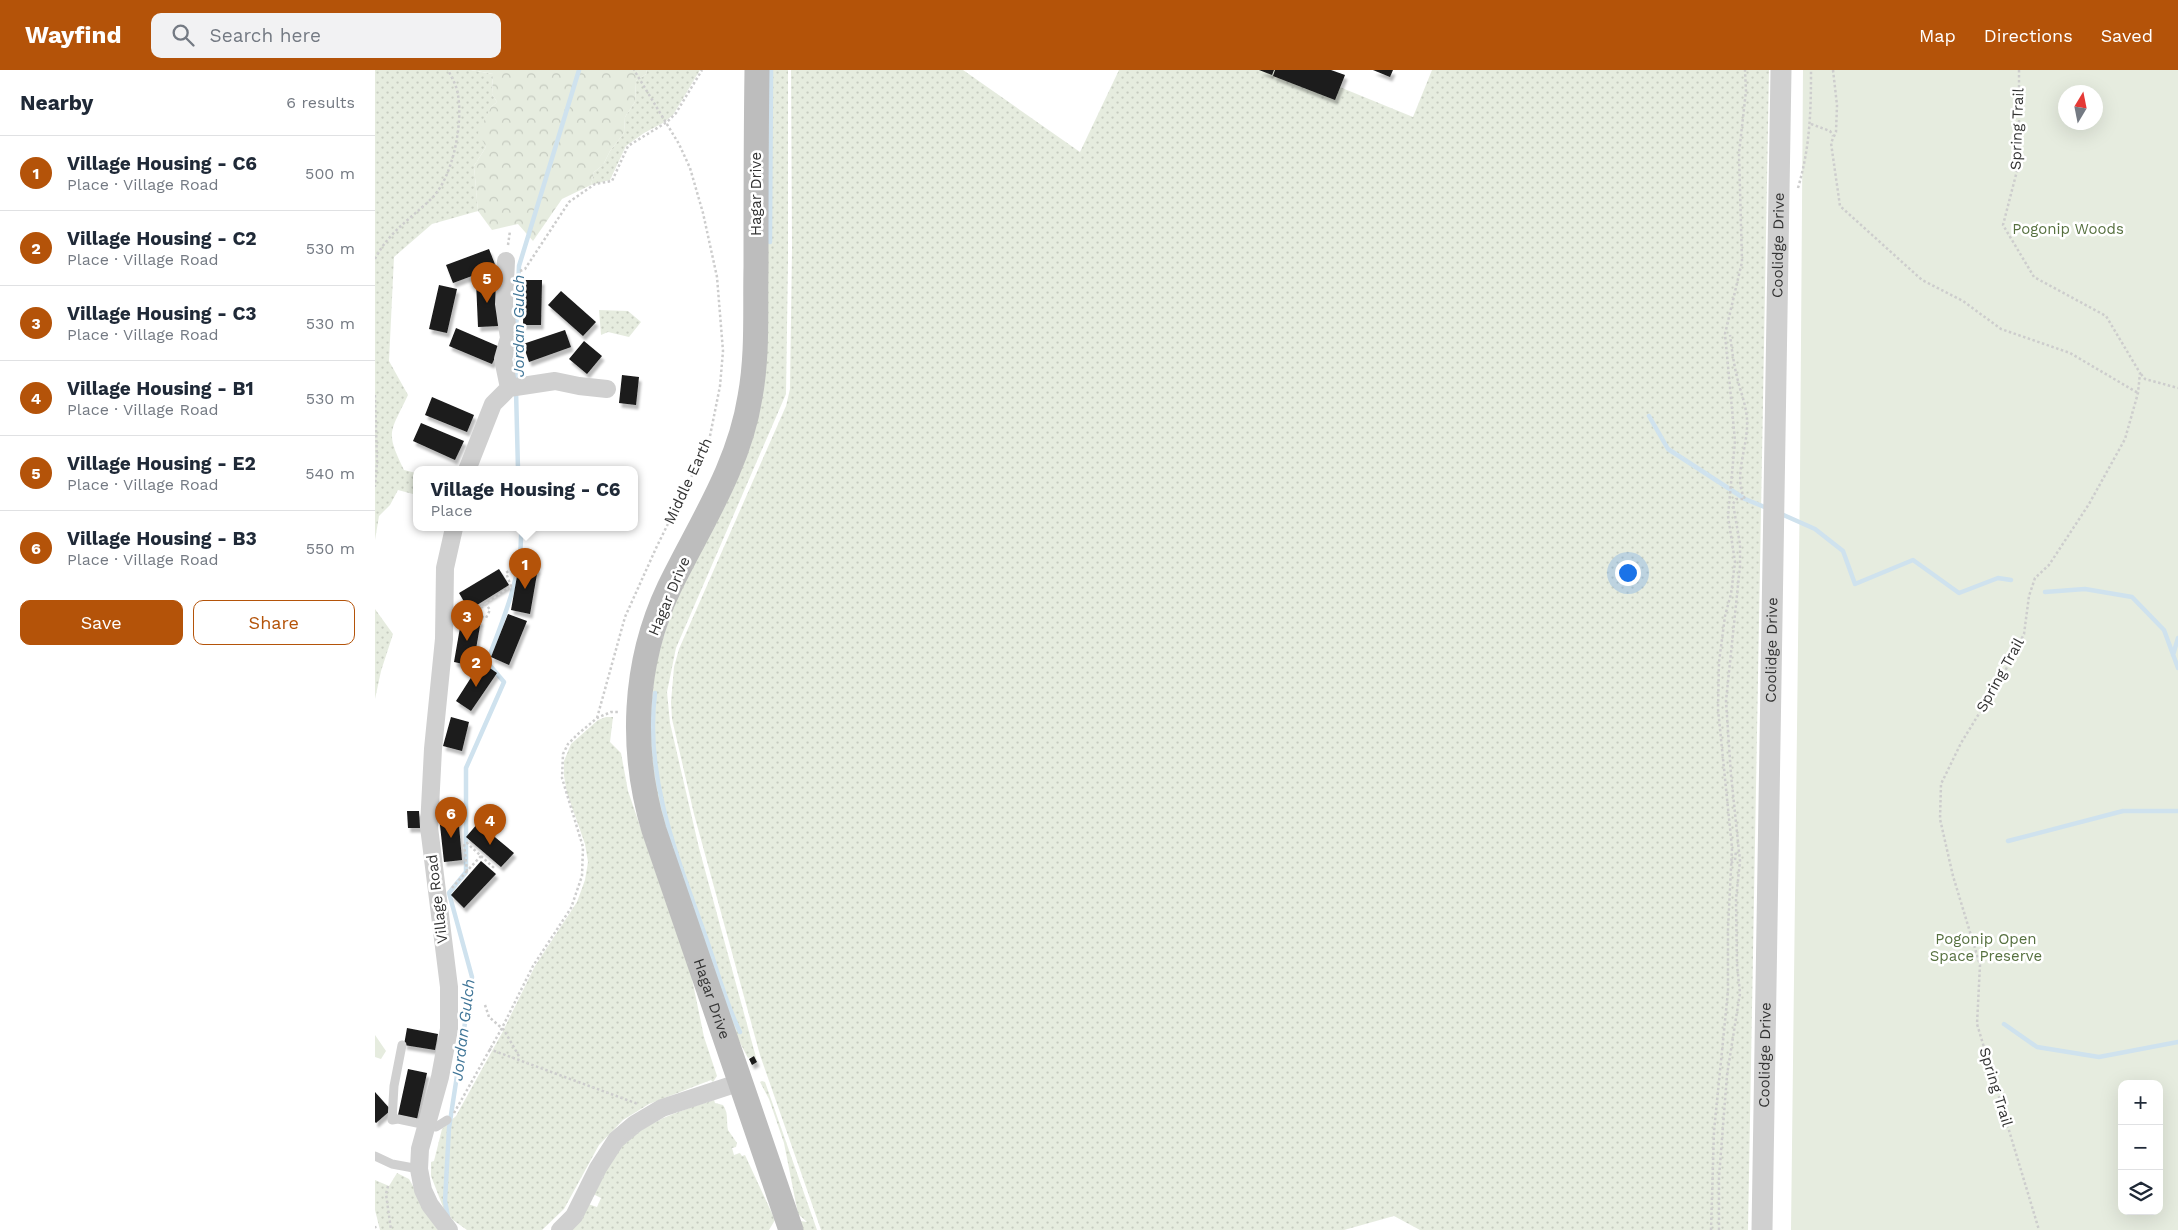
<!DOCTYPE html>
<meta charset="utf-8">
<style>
:root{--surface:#fff;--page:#f2f2f3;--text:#1f2937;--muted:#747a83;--line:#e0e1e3;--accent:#b45309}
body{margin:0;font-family:"Work Sans",sans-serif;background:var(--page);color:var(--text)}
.controls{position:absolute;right:15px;bottom:15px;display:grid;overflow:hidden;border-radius:10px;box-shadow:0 5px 20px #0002}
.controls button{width:45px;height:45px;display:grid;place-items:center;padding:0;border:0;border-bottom:1px solid var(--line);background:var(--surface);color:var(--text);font:25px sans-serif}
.compass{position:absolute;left:1683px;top:15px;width:45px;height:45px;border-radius:50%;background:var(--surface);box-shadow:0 5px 20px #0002;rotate:10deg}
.you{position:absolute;left:1252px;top:502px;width:18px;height:18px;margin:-12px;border:4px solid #fff;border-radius:50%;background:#1a73e8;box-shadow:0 0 0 8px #1a73e833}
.badge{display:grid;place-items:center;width:32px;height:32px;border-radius:50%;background:var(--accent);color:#fff;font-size:16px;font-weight:700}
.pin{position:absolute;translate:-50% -41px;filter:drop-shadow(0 1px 2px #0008)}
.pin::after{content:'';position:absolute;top:26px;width:18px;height:15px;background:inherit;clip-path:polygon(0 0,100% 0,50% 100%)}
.popup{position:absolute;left:38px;top:396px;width:225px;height:65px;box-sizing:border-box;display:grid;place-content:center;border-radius:10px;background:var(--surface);filter:drop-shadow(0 1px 4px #0005);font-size:16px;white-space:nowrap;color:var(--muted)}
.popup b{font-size:19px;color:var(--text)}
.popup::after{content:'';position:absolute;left:50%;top:100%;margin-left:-10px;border:10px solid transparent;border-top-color:var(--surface)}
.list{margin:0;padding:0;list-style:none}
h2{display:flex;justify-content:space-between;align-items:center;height:65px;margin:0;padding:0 20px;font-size:21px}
h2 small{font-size:16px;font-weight:400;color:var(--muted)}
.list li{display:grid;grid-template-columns:32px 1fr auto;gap:15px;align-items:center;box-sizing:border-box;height:75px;padding:0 20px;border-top:1px solid var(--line)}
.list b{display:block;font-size:19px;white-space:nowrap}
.list p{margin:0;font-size:16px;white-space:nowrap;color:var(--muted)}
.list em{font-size:16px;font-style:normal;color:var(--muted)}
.actions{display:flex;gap:10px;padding:15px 20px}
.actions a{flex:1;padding:11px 0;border:1px solid var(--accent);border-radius:10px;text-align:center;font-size:18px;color:var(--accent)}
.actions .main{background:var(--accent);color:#fff}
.icon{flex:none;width:28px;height:28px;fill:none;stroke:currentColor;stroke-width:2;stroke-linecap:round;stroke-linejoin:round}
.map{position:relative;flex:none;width:1803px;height:1160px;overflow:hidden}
header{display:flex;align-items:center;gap:30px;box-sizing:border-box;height:70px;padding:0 25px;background:var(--accent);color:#fff}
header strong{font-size:24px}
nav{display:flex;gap:28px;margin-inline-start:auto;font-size:18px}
.search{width:350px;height:45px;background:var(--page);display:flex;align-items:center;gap:12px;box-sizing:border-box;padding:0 18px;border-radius:10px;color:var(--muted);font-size:19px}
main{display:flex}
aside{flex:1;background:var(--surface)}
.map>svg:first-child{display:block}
.grass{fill:url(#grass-dots)}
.forest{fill:url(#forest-crowns)}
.green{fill:#e6ecdf;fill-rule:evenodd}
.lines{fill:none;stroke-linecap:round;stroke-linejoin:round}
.stream{stroke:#cfe2ee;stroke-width:4.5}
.building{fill:#1a1a1a;filter:url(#shadow)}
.path{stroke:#cdcdcd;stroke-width:2.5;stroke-dasharray:2.5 2.5;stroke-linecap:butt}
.service{stroke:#d0d0d0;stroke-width:9}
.minor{stroke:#d0d0d0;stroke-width:18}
.tertiary{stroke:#d0d0d0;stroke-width:21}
.secondary{stroke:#bdbdbd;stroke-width:25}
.labels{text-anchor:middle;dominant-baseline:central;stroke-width:5;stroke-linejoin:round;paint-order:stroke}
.street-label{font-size:15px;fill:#333;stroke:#fff}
.park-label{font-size:15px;fill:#56703f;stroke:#fff}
.water-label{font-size:16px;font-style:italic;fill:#3f7597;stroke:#fff}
</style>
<header>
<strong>Wayfind</strong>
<div class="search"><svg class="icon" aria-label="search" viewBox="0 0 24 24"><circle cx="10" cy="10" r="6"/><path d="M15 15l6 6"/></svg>Search here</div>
<nav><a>Map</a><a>Directions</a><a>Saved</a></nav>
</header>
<main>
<aside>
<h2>Nearby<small>6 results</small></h2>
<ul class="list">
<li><span class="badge">1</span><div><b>Village Housing - C6</b><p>Place · Village Road</p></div><em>500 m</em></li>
<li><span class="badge">2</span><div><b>Village Housing - C2</b><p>Place · Village Road</p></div><em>530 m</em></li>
<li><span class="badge">3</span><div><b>Village Housing - C3</b><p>Place · Village Road</p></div><em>530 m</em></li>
<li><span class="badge">4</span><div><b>Village Housing - B1</b><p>Place · Village Road</p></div><em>530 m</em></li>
<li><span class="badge">5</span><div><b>Village Housing - E2</b><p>Place · Village Road</p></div><em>540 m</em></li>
<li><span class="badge">6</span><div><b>Village Housing - B3</b><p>Place · Village Road</p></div><em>550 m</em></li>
</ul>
<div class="actions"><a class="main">Save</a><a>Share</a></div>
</aside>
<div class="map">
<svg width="1803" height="1160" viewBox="0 0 1803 1160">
<defs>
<pattern id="grass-dots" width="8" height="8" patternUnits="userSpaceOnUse" patternTransform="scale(1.25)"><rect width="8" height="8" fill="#e6ecdf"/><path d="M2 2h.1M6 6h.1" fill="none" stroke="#c6cbc0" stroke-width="1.8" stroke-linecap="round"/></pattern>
<pattern id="forest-crowns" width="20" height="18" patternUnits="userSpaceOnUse" patternTransform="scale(1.25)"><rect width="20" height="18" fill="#e6ecdf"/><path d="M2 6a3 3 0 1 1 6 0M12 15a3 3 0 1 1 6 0" fill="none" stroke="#c6cbc0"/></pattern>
<filter id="shadow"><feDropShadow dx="2.5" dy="4.5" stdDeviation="1" flood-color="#0004"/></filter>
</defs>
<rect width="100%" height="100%" fill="#fff"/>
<path class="grass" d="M0 0H96L118 4 117 24 122 32 116 37 104 63 111 77 99 96 103 141 57 154 19 187 14 291 33 325C15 363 10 361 29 400L41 403V421L38 424 23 420 15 435 4 446 0 470Z
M272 0H325L298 45 288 53 269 63 251 76 235 110 216 115 219 102 228 95 235 81 249 63 250 47 260 32 261 11 271 4Z
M393 0H413V190L411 324 301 578 292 622 295 653 324 778 382 991 379 986 373 988 362 967 283 735 274 666 280 596 297 538 369 393Z
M416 0H588L705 82 744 0H923L1038 47 1057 0H1394L1373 1160H1045L1019 1146 969 1160H446L385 985 319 744 297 649 296 632 299 597 304 579 411 336 415 319 417 179Z
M224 240 253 241 266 252 254 267 233 262 226 265Z
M0 539 18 564 6 601 0 629Z
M231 647H238L235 672 246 683 253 721 316 904 329 967 342 1006 338 1012 336 1010 274 1034 248 1050 224 1075 189 1139 167 1160H92L78 1150 68 1137 56 1106V1092L59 1091 67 1059 81 1046 127 963 160 896 202 832 210 810 213 792 210 774 192 723 189 706V691L196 674 223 650Z
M387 1011 390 1012 442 1160H428L425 1151 432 1152 423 1144 409 1073 394 1029 385 1012Z
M339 1030 340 1033 348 1035C354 1044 351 1051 353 1060L362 1073 361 1077 357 1078 359 1085 365 1083 367 1086 370 1085 400 1150 394 1160H195L213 1134 222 1137 226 1128 218 1124C225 1111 231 1097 239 1086 263 1053 302 1042 339 1030Z
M22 1103 34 1109 63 1160H5L0 1140V1110L14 1116Z"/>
<path class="forest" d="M96 0H272L271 4 261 11 260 32 250 47 249 63 235 81 228 95 219 102 216 115 187 129 158 171 143 154 117 160 103 141 99 96 111 77 103 63 116 37 122 32 117 24 118 4Z"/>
<path class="green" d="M1428 0H1803V1160H1416L1425 408ZM1690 22H1720V52H1690ZM1747 1014H1784V1141H1747Z
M0 965 11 981 6 989 0 987Z"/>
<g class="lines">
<path class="stream" d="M395 172 396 0
M141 262 144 196 204 0
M141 312V270
M141 320 143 400
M1274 346 1293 379 1370 429 1392 438
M1404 443 1440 459 1468 481 1480 514 1538 490 1584 523 1623 508 1636 510
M1670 522 1710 519 1757 527 1789 560 1803 598
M1798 585 1803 568
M280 623C269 708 303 789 331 868 342 899 350 932 365 962
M1633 771 1748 741H1803
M1629 954 1662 977 1724 987 1803 972
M73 1147 70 1131 74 1058 97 907 74 823 91 802V698L129 612 112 592C128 550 148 504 146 458"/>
</g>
<path class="building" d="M884 0H899L897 5Z
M900 0H956L970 5 960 30 898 6Z
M998 0H1018L1015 7Z
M114 179 121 197 78 213 71 195Z
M121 210 123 256 103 257 101 211Z
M149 210H167L166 255H148Z
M64 215 82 219 72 263 54 259Z
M186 221 221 252 208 266 173 235Z
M81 258 125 277 117 294 74 276Z
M190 260 196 277 154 292 148 274Z
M209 271 227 286 212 304 194 289Z
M247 305 264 307 261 335 244 333Z
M57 327 99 345 92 362 50 345Z
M46 353 89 371 80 390 38 371Z
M144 495 163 498 155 544 136 540Z
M124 499 134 515 94 540 84 523Z
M133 544 152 551 134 595 116 587Z
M87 546 106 550 98 596 79 592Z
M106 592 122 603 96 641 81 631Z
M76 647 94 652 87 681 68 676Z
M32 741H44L45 758H33Z
M83 744 87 790 69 792 64 746Z
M103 753 139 783 126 797 91 767Z
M106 791 121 804 89 838 76 825Z
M32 958 63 964 60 980 29 975Z
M379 986 382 992 377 995 374 989Z
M33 999 52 1003 42 1049 23 1045Z
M0 1022 16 1040 1 1053 0 1052Z"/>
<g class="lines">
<path class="path" d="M1458 0 1462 35 1461 62 1456 73 1465 136 1547 210 1588 231 1626 259 1695 283 1763 323
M1644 0V93L1628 155 1659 207 1731 246 1765 303 1763 323 1750 369 1714 434 1674 495 1660 508 1654 526 1649 564 1629 603 1586 673 1566 714 1565 749 1578 806 1605 895 1602 954 1664 1160
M1436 54 1455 61 1458 66
M1423 118C1435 77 1436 42 1436 0
M133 175 135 161
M0 189C13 163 34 150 55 130 78 109 88 54 83 25 82 16 77 8 73 0
M145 201 150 199 194 132 220 114 237 111 253 76 292 52 301 43 327 0
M1766 304 1770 309 1803 318
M0 325 2 392 0 417
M111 534 136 516 131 503 146 492 153 494
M86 535 88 540 111 548 115 540 111 534 97 544
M222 648 250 547 282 476 334 371 345 316 348 281 342 207 328 143 315 98 304 74 259 0
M106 786 92 801 89 774 92 773 119 798
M1356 793 1360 790 1361 781
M77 818 92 801
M110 935 114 947 129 960 145 988
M114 979 263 1034
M79 1043 127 958 158 896 196 838 207 806 208 777 187 708 188 684 193 674 203 664 222 648 236 642H245
M13 1116 11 1124 16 1160
M0 1156 1 1160
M1336 1160 1339 1061 1353 921V859L1357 778 1343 639 1344 592 1350 546 1356 524 1360 492 1353 446 1360 371 1350 264 1367 192 1364 83 1371 21 1370 0
M1344 1160V1107L1352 1005 1365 923 1362 895 1361 829 1365 791 1356 705 1351 631 1365 496V474L1358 434 1361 429H1370C1358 408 1372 379 1372 356 1373 341 1367 326 1363 311 1359 296 1357 281 1355 265"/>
<path class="service" d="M27 975 19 1016 17 1050 23 1049 61 1057 72 1050
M0 1086 17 1094 44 1099"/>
<path class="minor" d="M131 191 129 234 134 268 128 289 134 318
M92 400 118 334 134 318 180 311 204 316 232 319
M74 1160 55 1135 48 1120 44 1099 45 1079 65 1007 74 959V917L54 757 58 679 69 569 70 498 79 458
M185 1160 199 1146 223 1098 241 1070 260 1054 287 1038 366 1012"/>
<path class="tertiary" id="s1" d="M1387 1160 1406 0"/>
<path class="secondary" id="s2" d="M382 0C381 66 381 131 381 197 380 240 383 284 375 327 364 397 324 456 294 518 258 594 255 681 279 760L416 1160"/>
</g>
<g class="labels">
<g class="street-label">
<text transform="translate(1642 59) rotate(-88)">Spring Trail</text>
<text transform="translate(381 124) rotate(-90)">Hagar Drive</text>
<text stroke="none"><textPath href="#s1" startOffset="985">Coolidge Drive</textPath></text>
<text transform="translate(313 411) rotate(-65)">Middle Earth</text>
<text transform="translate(294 526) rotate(-67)">Hagar Drive</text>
<text stroke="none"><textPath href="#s1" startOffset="580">Coolidge Drive</textPath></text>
<text transform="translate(1625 605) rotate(-61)">Spring Trail</text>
<text transform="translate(62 829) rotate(-97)">Village Road</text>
<text stroke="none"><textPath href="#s2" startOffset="962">Hagar Drive</textPath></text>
<text stroke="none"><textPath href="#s1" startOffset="175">Coolidge Drive</textPath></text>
<text transform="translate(1621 1017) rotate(73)">Spring Trail</text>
</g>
<g class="park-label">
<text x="1693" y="159">Pogonip Woods</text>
<text x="1611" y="869">Pogonip Open<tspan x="1611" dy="17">Space Preserve</tspan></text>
</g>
<g class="water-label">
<text transform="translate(143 256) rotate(-90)">Jordan Gulch</text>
<text transform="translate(88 960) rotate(-83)">Jordan Gulch</text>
</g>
</g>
</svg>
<div class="controls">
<button>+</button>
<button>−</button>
<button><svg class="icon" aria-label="layers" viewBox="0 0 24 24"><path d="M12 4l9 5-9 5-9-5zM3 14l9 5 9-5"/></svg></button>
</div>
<svg class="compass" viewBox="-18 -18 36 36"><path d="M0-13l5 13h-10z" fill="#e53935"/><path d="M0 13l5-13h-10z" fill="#747a83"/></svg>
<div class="you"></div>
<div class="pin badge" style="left:150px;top:519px">1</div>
<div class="popup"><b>Village Housing - C6</b>Place</div>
<div class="pin badge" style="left:101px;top:617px">2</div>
<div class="pin badge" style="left:92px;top:571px">3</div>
<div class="pin badge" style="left:115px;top:775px">4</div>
<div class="pin badge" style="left:112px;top:233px">5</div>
<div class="pin badge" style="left:76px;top:768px">6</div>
</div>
</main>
